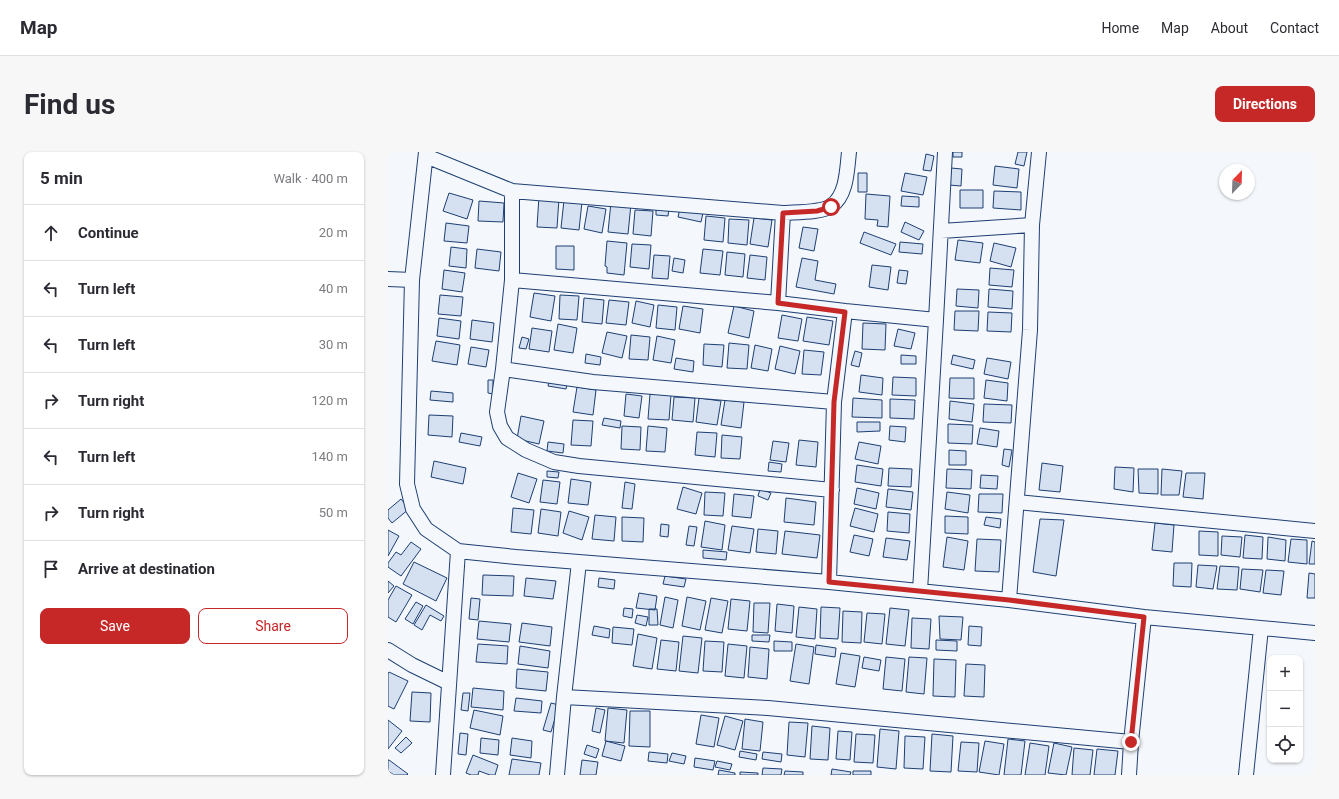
<!DOCTYPE html>
<meta charset="utf-8">
<style>
:root{--surface:#fff;--page:#f7f7f7;--text:#2b2b33;--muted:#7c7c81;--line:#e1e1e2;--accent:#c62828}
body{margin:0;font-family:Roboto,sans-serif;background:var(--page);color:var(--text)}
.controls{position:absolute;right:12px;bottom:12px;display:grid;overflow:hidden;border-radius:8px;box-shadow:0 1px 3px #0004}
.controls button{width:36px;height:36px;display:grid;place-items:center;padding:0;border:0;border-bottom:1px solid var(--line);background:var(--surface);color:var(--text);font:20px sans-serif}
.compass{position:absolute;left:831px;top:12px;width:36px;height:36px;border-radius:50%;background:var(--surface);box-shadow:0 1px 3px #0004;rotate:23deg}
.stop{position:absolute;width:12px;height:12px;margin:-9px;border:3px solid #c62828;border-radius:50%;background:#fff}
.stop.end{background:#c62828;border-color:#fff;box-shadow:0 1px 4px #0008}
.list{margin:0;padding:0;list-style:none}
h2{display:flex;justify-content:space-between;align-items:center;height:52px;margin:0;padding:0 16px;font-size:17px}
h2 small{font-size:13px;font-weight:400;color:var(--muted)}
.list li{display:grid;grid-template-columns:26px 1fr auto;gap:12px;align-items:center;box-sizing:border-box;height:56px;padding:0 16px;border-top:1px solid var(--line)}
.list b{display:block;font-size:15px;white-space:nowrap}
.list em{font-size:13px;font-style:normal;color:var(--muted)}
.actions{display:flex;gap:8px;padding:12px 16px}
.actions a{flex:1;padding:9px 0;border:1px solid var(--accent);border-radius:8px;text-align:center;font-size:14px;color:var(--accent)}
.actions .main{background:var(--accent);color:#fff}
.icon{flex:none;width:22px;height:22px;fill:none;stroke:currentColor;stroke-width:2;stroke-linecap:round;stroke-linejoin:round}
.map{position:relative;flex:none;width:927px;height:623px;overflow:hidden;border-radius:8px}
header{display:flex;align-items:center;gap:24px;box-sizing:border-box;height:56px;padding:0 20px;background:var(--surface);border-bottom:1px solid var(--line)}
header strong{font-size:19px}
nav{display:flex;gap:22px;margin-inline-start:auto;font-size:14px}
.intro{display:flex;align-items:center;justify-content:space-between;box-sizing:border-box;height:96px;padding:0 24px}
h1{margin:0;font-size:28px}
.button{padding:10px 18px;border-radius:8px;background:var(--accent);color:#fff;font-size:14px;font-weight:700}
main{display:flex;gap:24px;padding:0 24px}
aside{flex:1;background:var(--surface);border-radius:8px;box-shadow:0 1px 3px #0004}
.map>svg:first-child{display:block}
.building{fill:#d5e0f0;stroke:#1d3f73}
.lines{fill:none;stroke-linecap:round;stroke-linejoin:round}
.street-casing{stroke:#1d3f73;stroke-width:16}
.street{stroke:#f4f7fb;stroke-width:14}
.route{stroke:#c62828;stroke-width:5}
</style>
<header>
<strong>Map</strong>
<nav><a>Home</a><a>Map</a><a>About</a><a>Contact</a></nav>
</header>
<div class="intro"><h1>Find us</h1><a class="button">Directions</a></div>
<main>
<aside>
<h2>5 min<small>Walk · 400 m</small></h2>
<ul class="list">
<li><svg class="icon" aria-label="ahead" viewBox="0 0 24 24"><path d="M12 20V5M6 11l6-6 6 6"/></svg><div><b>Continue</b></div><em>20 m</em></li>
<li><svg class="icon" aria-label="left" viewBox="0 0 24 24"><path d="M17 20v-9H6M10 6l-5 5 5 5"/></svg><div><b>Turn left</b></div><em>40 m</em></li>
<li><svg class="icon" aria-label="left" viewBox="0 0 24 24"><path d="M17 20v-9H6M10 6l-5 5 5 5"/></svg><div><b>Turn left</b></div><em>30 m</em></li>
<li><svg class="icon" aria-label="right" viewBox="0 0 24 24"><path d="M7 20v-9h11M14 6l5 5-5 5"/></svg><div><b>Turn right</b></div><em>120 m</em></li>
<li><svg class="icon" aria-label="left" viewBox="0 0 24 24"><path d="M17 20v-9H6M10 6l-5 5 5 5"/></svg><div><b>Turn left</b></div><em>140 m</em></li>
<li><svg class="icon" aria-label="right" viewBox="0 0 24 24"><path d="M7 20v-9h11M14 6l5 5-5 5"/></svg><div><b>Turn right</b></div><em>50 m</em></li>
<li><svg class="icon" aria-label="arrive" viewBox="0 0 24 24"><path d="M6 21V4h12l-3 4 3 4H6"/></svg><div><b>Arrive at destination</b></div></li>
</ul>
<div class="actions"><a class="main">Save</a><a>Share</a></div>
</aside>
<div class="map">
<svg width="927" height="623" viewBox="0 0 927 623">
<rect width="100%" height="100%" fill="#f4f7fb"/>
<path class="building" d="M565 0H574V5H565Z
M630 0H639L636 14 627 12Z
M538 2 546 4 543 19 535 18Z
M607 14 631 17 629 36 605 33Z
M563 16 574 17 573 34 561 33Z
M470 21H479V40H470Z
M517 21 539 25 535 43 513 39Z
M572 38H595V56H572Z
M606 39 633 40V58L605 56Z
M61 41 85 48 79 67 55 59Z
M478 42 502 44 500 75 489 74 490 68 477 67Z
M151 44 171 46 169 76 149 75Z
M514 44 531 45V55L513 54Z
M176 48 194 50 191 78 173 76Z
M91 49 116 51 115 70 90 69Z
M223 50 243 52 240 82 220 80Z
M200 54 218 57 214 81 196 77Z
M268 56H281L280 64 268 63Z
M292 56 315 61 313 70 290 65Z
M247 58 265 59 263 84 245 82Z
M318 64 337 66 335 90 316 88Z
M366 66 384 68 380 95 362 92Z
M341 67 361 68 359 93 340 91Z
M517 70 536 79 531 88 513 80Z
M58 71 81 74 79 91 56 89Z
M415 75 430 77 426 99 411 96Z
M476 80 508 92 503 103 472 91Z
M570 88 595 91 592 111 567 108Z
M219 89 239 91 236 123 219 121V115L217 114Z
M512 90 535 92 534 102 511 100Z
M606 91 628 96 623 115 602 109Z
M244 92 263 93 261 117 242 115Z
M168 94H186V118L168 117Z
M63 95 79 97 78 116 61 114Z
M89 97 113 100 111 119 87 116Z
M315 97 335 99 332 123 312 121Z
M339 100 357 102 355 125 337 123Z
M266 103 282 104 280 127 264 126Z
M362 103 379 105 377 128 359 126Z
M286 106 297 108 295 121 284 119Z
M414 106 430 109 427 128 448 132 446 142 408 135Z
M484 113 503 115 500 138 481 135Z
M602 116 626 118 624 135 601 133Z
M56 118 77 121 74 140 54 137Z
M511 118 520 119 518 132 509 131Z
M569 137 591 138 590 156 568 154Z
M601 137 625 139 624 157 600 155Z
M146 141 167 144 163 169 142 165Z
M52 143 75 145 73 164 50 162Z
M172 143 191 144 189 168 171 167Z
M196 146 216 148 214 172 194 170Z
M221 148 241 150 238 173 218 171Z
M248 149 266 153 262 175 244 171Z
M270 153 289 155 287 178 268 176Z
M295 154 315 157 312 181 291 177Z
M346 154 366 159 361 186 340 181Z
M567 159H591L590 179 566 178Z
M600 160 624 161 623 180 599 179Z
M394 163 414 167 410 189 390 186Z
M419 165 445 169 441 193 415 189Z
M51 166 73 169 71 187 49 184Z
M84 168 106 171 104 190 82 187Z
M475 171 498 172 497 198 474 197Z
M170 172 189 176 185 201 166 198Z
M144 176 164 179 161 200 141 197Z
M510 177 527 181 523 197 506 194Z
M219 180 239 184 234 206 214 201Z
M243 183 262 185 260 208 241 207Z
M269 184 287 188 283 211 265 208Z
M134 185 141 187 138 197 131 196Z
M48 189 72 193 69 213 44 209Z
M341 191 361 193 359 217 339 216Z
M316 192 336 193 334 215 315 213Z
M367 193 384 197 380 219 363 216Z
M392 194 412 199 407 222 387 217Z
M83 195 101 198 98 215 80 212Z
M416 198 436 200 433 223 414 222Z
M467 199 474 201 471 215 463 213Z
M198 202 213 205 212 213 197 211Z
M513 203 528 204V212H513Z
M565 203 587 208 585 217 563 212Z
M288 206 306 209 305 220 286 217Z
M599 206 623 210 620 227 596 222Z
M473 223 495 226 494 243 471 240Z
M162 225 180 228 178 237 160 234Z
M505 225 528 226V244L504 243Z
M562 226H586V247L561 246Z
M100 228H105V242L100 241Z
M598 228 620 231 619 249 596 246Z
M189 235 208 238 205 263 185 260Z
M43 239 65 241V250L42 248Z
M238 242 254 244 251 266 236 264Z
M262 242 283 243 281 268 260 267Z
M286 245 307 246 305 270 284 268Z
M311 246 333 249 329 273 308 270Z
M465 246 494 248V266L464 265Z
M502 247 527 248 526 267 502 266Z
M337 248 356 250 353 276 333 273Z
M562 249 586 252 584 270 561 267Z
M596 252 624 253 623 271 595 270Z
M41 263 65 264 64 285 40 283Z
M133 264 156 269 151 292 129 287Z
M216 266 233 269 232 276 214 273Z
M185 268 205 269 203 294 183 293Z
M469 270H492V279L469 280Z
M560 272 585 273 584 292 560 291Z
M234 274 253 275 252 298 233 297Z
M260 274 279 276 277 300 258 299Z
M502 274 518 275 517 290 501 288Z
M592 276 611 279 609 295 589 292Z
M309 280 329 281 327 305 307 303Z
M73 281 94 285 92 294 71 290Z
M334 283 354 285 352 307 333 306Z
M411 288 430 290 428 315 408 313Z
M385 289 401 291 398 310 382 308Z
M160 290 176 292 175 301 159 299Z
M471 290 493 294 490 312 467 307Z
M616 297 624 298 621 315 614 313Z
M561 298 578 299V313H561Z
M46 309 78 316 75 332 43 325Z
M381 310 394 312 393 320 380 319Z
M654 311 675 314 672 340 651 338Z
M469 313 495 317 493 334 467 330Z
M727 315 746 316 745 340 726 337Z
M501 316 524 317 523 335 500 334Z
M559 317 584 318 583 337 558 336Z
M750 317H770V342L751 341Z
M774 317 794 319 791 343H773Z
M159 319 171 320 170 326 159 325Z
M130 321 149 327 141 351 123 345Z
M798 321H817L815 347 795 345Z
M593 323 610 324 609 337 592 336Z
M183 327 203 330 200 353 180 351Z
M155 328 172 330 169 352 152 350Z
M237 330 247 332 244 357 234 356Z
M295 335 314 341 308 362 289 357Z
M469 336 491 341 488 357 466 352Z
M372 337 383 341 380 348 370 344Z
M500 337 525 340 523 358 498 355Z
M317 340 337 341 335 364 316 363Z
M559 340 582 343 580 361 557 357Z
M346 342 366 344 363 366 344 364Z
M591 342H615L614 361 590 360Z
M398 346 428 350 426 373 396 370Z
M13 347 21 357 4 371 0 366V358Z
M125 356 146 358 143 382 123 380Z
M467 356 490 362 486 380 462 374Z
M153 357 173 360 170 384 150 381Z
M181 359 201 365 194 388 175 381Z
M500 360 522 362 521 381 499 379Z
M207 363 228 365 226 389 204 387Z
M557 364 580 365V382L557 381Z
M234 365 256 366 255 390 234 389Z
M598 365 613 367 612 376 596 373Z
M652 367 676 368 668 424 645 420Z
M317 369 337 373 334 398 313 395Z
M767 371 786 373 784 400 764 398Z
M273 372 281 373 280 385 272 384Z
M301 374 309 375 306 394 298 393Z
M344 374 366 377 362 401 340 398Z
M370 377 390 379 388 402 368 400Z
M0 378 11 384 0 404Z
M397 379 432 383 429 406 394 402Z
M811 379 830 380V404L811 403Z
M466 383 485 387 481 404 462 400Z
M857 383 875 385 874 407 855 406Z
M834 384 854 385 852 405 833 403Z
M559 385 580 389 576 418 555 415Z
M880 385 898 388 897 409 879 407Z
M498 386 522 389 519 408 495 405Z
M589 387 613 388 611 420 587 419Z
M903 387 919 388V412L900 410Z
M924 389 927 390V412H921Z
M23 390 33 397 13 424 0 415V411L8 400 13 403Z
M315 398 339 400 338 408 315 406Z
M26 410 59 426 48 449 15 432Z
M786 411H804L803 435 785 434Z
M810 413 829 414 825 437 808 435Z
M832 414 851 415 849 438 829 437Z
M854 417 875 418 872 440 852 437Z
M878 418 896 419 893 443 875 441Z
M921 421 927 422V446H919Z
M95 423 126 424 125 444 94 443Z
M277 424 298 427 296 435 275 432Z
M138 426 168 429 165 447 136 444Z
M211 426 227 428 226 437 210 435Z
M0 429 6 434 0 441Z
M8 434 24 443 8 470 0 465V448Z
M251 441 269 444 267 458 248 456Z
M277 445 290 448 285 476 272 473Z
M299 445 318 449 312 478 294 474Z
M83 446 92 447 90 468 81 467Z
M323 446 340 449 334 481 317 478Z
M343 447 362 449 359 479 340 477Z
M28 450 35 454 25 472 17 467Z
M366 451H382L380 481 365 480Z
M389 452 406 454 404 481 387 479Z
M38 453 56 464 53 469 42 463 34 478 26 473Z
M411 455 429 457 427 487 408 485Z
M433 455 452 456 450 487 432 486Z
M236 456 245 457 244 466 235 464Z
M502 456 521 458 517 494 498 492Z
M261 457H269L270 473H261Z
M455 459 474 460 473 491 454 490Z
M479 461 497 462 494 492 476 490Z
M249 463 260 465 258 474 247 471Z
M551 464 575 465 573 488 552 487Z
M524 466 543 467 541 497 523 496Z
M91 469 123 472 121 490 89 487Z
M134 471 164 475 162 494 131 490Z
M206 474 222 477 221 486 204 483Z
M581 474 594 475 593 494 580 493Z
M225 475 246 477 244 493 224 491Z
M250 482 269 486 264 517 245 514Z
M364 483H382L381 490 364 489Z
M295 484 314 486 310 521 291 519Z
M273 488 291 490 288 519 269 517Z
M548 488 569 489V499L548 498Z
M317 489 336 490 334 520 315 519Z
M386 489 404 490V499H386Z
M90 492 120 494 119 512 88 510Z
M340 492 359 494 356 526 337 524Z
M408 492 426 495 421 532 402 529Z
M428 493 448 496 447 505 427 502Z
M132 494 162 499 160 516 130 512Z
M362 495 381 497 379 527 360 525Z
M453 501 472 504 467 535 448 532Z
M476 505 493 508 491 519 474 516Z
M498 505 517 507 514 539 495 537Z
M521 505 539 506 536 542 518 540Z
M546 507 568 508 567 545 545 544Z
M578 512 597 513 596 545 576 544Z
M129 517 160 520 158 539 128 536Z
M1 520 20 529 6 557 0 554V522Z
M85 536 116 539 115 558 83 555Z
M24 540 43 541 42 570 22 569Z
M75 541H82L80 559 73 558Z
M128 546 154 549 153 561 126 559Z
M163 551 171 553 163 580 155 578Z
M208 556 217 558 212 581 204 579Z
M220 556 239 558 236 591 217 589Z
M86 558 115 564 112 583 82 576Z
M242 559H262V595L241 594Z
M313 563 331 566 326 595 308 592Z
M337 564 355 569 347 598 329 593Z
M357 567 375 570 372 599 354 597Z
M0 568 14 579 0 597Z
M401 570 420 571 417 605 399 603Z
M424 574 442 576 440 608 422 607Z
M492 577 511 579 508 617 489 615Z
M450 579 464 580 462 608 448 607Z
M72 581 80 582 78 603 70 602Z
M468 582 487 583 485 611 466 610Z
M544 582 565 584 563 620 542 619Z
M517 584 537 585 535 617 516 616Z
M18 585 24 591 13 601 7 596Z
M93 586 111 588 110 603 92 601Z
M124 586 144 589 143 606 122 603Z
M620 587 637 589 633 623H616Z
M218 589 237 594 233 609 214 604Z
M597 589 616 592 611 623 591 620Z
M573 590 591 591 589 620 570 619Z
M642 591 661 594 657 623H637Z
M666 591 684 595 678 623 660 621Z
M199 593 211 597 208 606 196 602Z
M686 596 705 598 702 623H684Z
M709 597 730 599 727 623H706Z
M352 599 369 602 368 608 351 605Z
M261 600 280 602 279 611 260 609Z
M375 600 394 602 393 610 374 607Z
M284 601 298 604 296 612 281 609Z
M85 603 110 613 107 623H102L91 619 90 623H83L78 621Z
M307 606 327 609 325 618 306 615Z
M124 607 153 611 151 623H121Z
M0 608H1L20 622 19 623H6L0 619Z
M194 608 210 610 208 623H192Z
M329 609 344 612 342 618 327 615Z
M375 616 394 617 393 623H374Z
M444 617 463 620 462 623H443Z
M331 618 347 621V623H330Z
M397 619 415 620V623H396Z
M465 619H483V623H465Z
M352 620 370 621V623H352Z"/>
<g class="lines">
<defs>
<path id="street" d="M38 0 24 128 19 332 25 357 38 377 70 399 128 405 441 430 621 448 756 465 927 481
M38 4 124 39 395 61C406 60 434 61 443 54 459 44 459 17 461 0
M124 39V128L115 217 205 230 446 250
M553 79 644 73
M0 127 24 128
M124 128 390 151 457 159 548 168 532 439
M390 151 395 61
M548 168 557 0
M115 217 109 260 112 274 119 286 138 298 166 310 191 314 444 338
M629 350 927 379
M441 430 446 250 457 159
M621 448 642 178 644 73 651 0
M0 498 24 513 61 531
M176 545 380 556 743 590
M55 623 70 399
M169 623 176 545 191 410
M741 623 743 590 756 465
M858 623 873 476"/>
</defs>
<use href="#street" class="street-casing"/>
<use href="#street" class="street"/>
</g>
<g class="lines">
<path class="route" d="M443 55 429 59 395 61 390 151 457 160 446 250 441 430 621 448 756 465 743 590"/>
</g>
</svg>
<div class="controls">
<button>+</button>
<button>−</button>
<button><svg class="icon" aria-label="locate" viewBox="0 0 24 24"><circle cx="12" cy="12" r="6"/><path d="M12 2v4M12 18v4M2 12h4M18 12h4"/></svg></button>
</div>
<svg class="compass" viewBox="-18 -18 36 36"><path d="M0-13l5 13h-10z" fill="#e53935"/><path d="M0 13l5-13h-10z" fill="#7c7c81"/></svg>
<div class="stop" style="left:443px;top:55px"></div>
<div class="stop end" style="left:743px;top:590px"></div>
</div>
</main>
